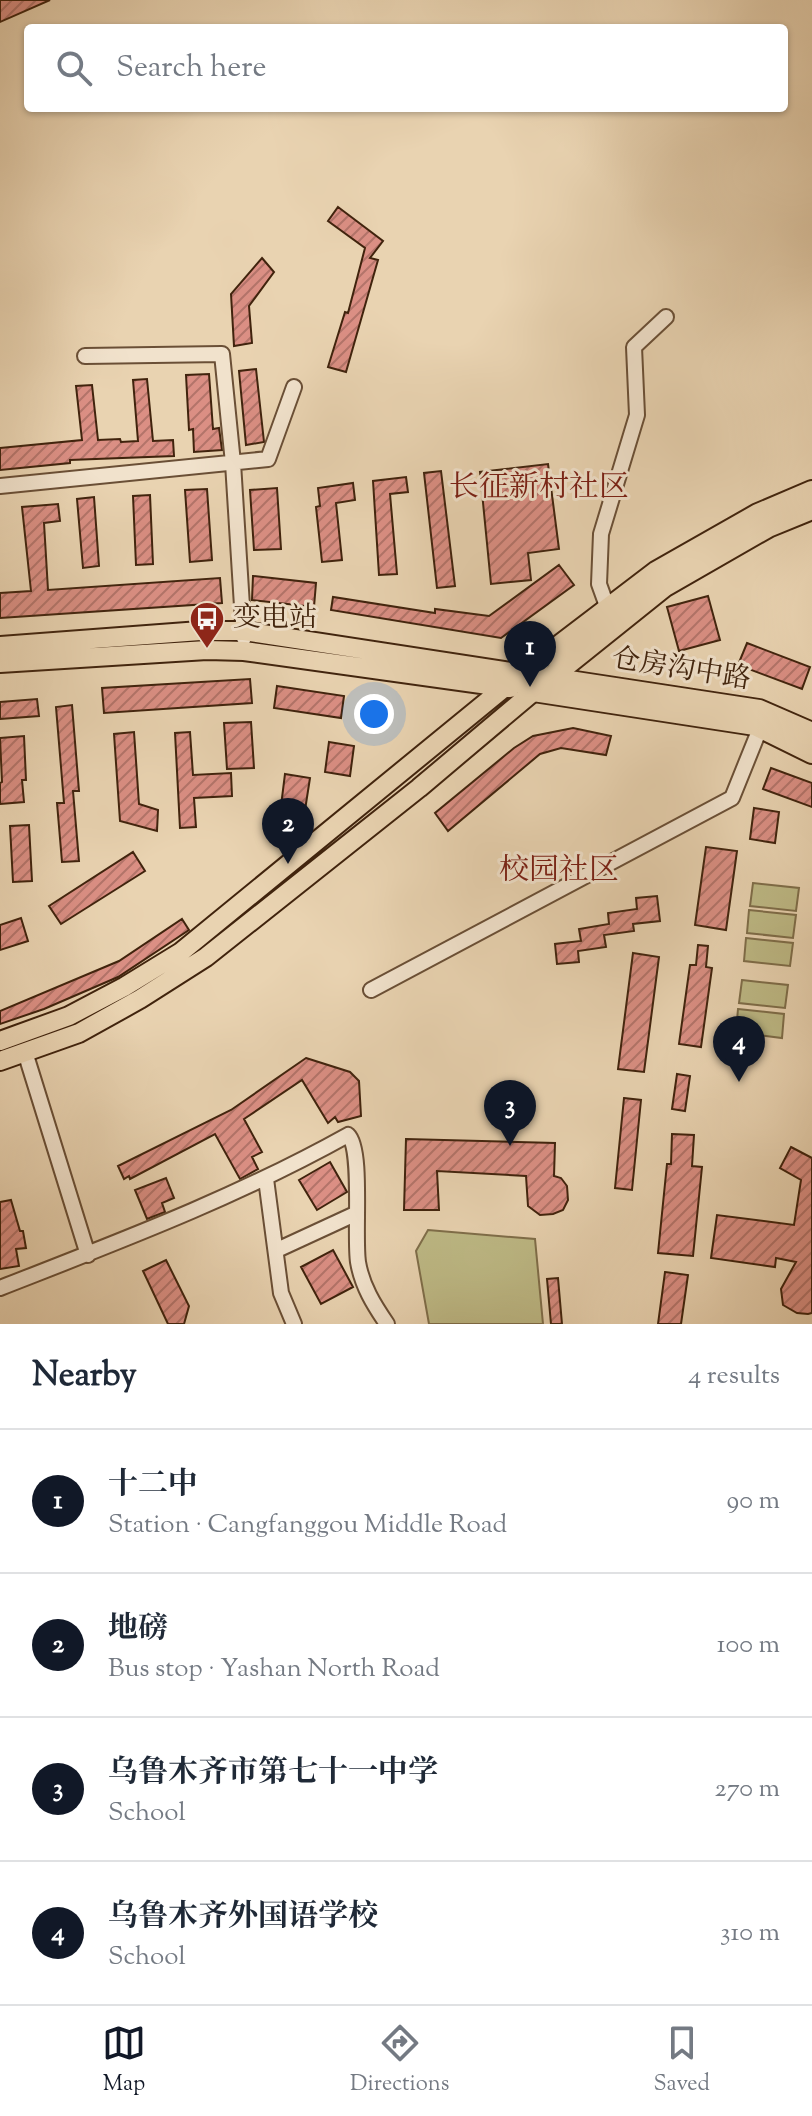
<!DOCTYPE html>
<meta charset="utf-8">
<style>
:root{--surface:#fff;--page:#f2f2f3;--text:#1f2937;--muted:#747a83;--line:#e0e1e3;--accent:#111827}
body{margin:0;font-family:"Sorts Mill Goudy","Noto Serif SC",serif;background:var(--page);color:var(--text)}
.you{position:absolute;left:374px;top:714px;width:28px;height:28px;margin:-20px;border:6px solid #fff;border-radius:50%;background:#1a73e8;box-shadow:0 0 0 12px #1a73e833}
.badge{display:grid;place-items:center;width:52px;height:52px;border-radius:50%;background:var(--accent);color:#fff;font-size:26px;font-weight:700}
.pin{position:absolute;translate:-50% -66px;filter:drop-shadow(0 2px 4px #0008)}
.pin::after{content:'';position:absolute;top:42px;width:28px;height:24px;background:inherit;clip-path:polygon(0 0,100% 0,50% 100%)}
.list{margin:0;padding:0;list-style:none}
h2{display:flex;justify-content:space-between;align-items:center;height:104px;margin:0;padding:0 32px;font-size:34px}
h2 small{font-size:26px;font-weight:400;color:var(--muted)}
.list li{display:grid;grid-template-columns:52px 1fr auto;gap:24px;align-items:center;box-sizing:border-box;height:144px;padding:0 32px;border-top:2px solid var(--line)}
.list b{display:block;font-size:30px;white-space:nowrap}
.list p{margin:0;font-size:26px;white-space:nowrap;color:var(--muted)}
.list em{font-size:26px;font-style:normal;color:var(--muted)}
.icon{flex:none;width:44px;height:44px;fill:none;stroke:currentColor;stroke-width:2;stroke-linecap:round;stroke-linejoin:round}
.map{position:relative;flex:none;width:812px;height:1324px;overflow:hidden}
.search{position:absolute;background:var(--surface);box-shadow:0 2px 6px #0004;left:24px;right:24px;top:24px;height:88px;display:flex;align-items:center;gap:20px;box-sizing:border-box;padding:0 28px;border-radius:8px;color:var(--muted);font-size:30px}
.sheet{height:680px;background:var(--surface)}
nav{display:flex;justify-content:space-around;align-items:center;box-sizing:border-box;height:112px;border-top:2px solid var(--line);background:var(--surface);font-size:22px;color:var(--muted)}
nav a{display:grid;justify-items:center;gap:4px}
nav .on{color:var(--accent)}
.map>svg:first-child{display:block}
.green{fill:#beba86;stroke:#7f6e4a;stroke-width:2}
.building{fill:url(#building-hatch);stroke:#40230d;stroke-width:2}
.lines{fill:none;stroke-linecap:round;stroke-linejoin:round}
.minor-casing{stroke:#6a4f36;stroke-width:18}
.major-casing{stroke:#40230d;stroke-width:22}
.highway-casing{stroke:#40230d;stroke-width:24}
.minor{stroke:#f1e2cc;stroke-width:14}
.major{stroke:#e9d3b1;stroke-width:18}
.highway{stroke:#e9d3b1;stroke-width:20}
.labels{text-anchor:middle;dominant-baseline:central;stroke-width:6;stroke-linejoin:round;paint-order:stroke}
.poi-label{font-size:28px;fill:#40230d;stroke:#f1e2cc;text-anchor:start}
.street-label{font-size:28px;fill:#40230d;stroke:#f1e2cc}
.neighbourhood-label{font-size:30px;fill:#7a1f14;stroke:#f1e2cc}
</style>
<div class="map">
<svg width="812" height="1324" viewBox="0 0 812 1324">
<defs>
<pattern id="building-hatch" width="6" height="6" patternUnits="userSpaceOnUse" patternTransform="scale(2)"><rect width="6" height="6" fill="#db8f84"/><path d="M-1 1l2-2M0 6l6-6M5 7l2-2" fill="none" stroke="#b3746a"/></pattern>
</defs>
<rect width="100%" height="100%" fill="#e9d3b1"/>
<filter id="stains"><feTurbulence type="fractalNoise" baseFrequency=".0025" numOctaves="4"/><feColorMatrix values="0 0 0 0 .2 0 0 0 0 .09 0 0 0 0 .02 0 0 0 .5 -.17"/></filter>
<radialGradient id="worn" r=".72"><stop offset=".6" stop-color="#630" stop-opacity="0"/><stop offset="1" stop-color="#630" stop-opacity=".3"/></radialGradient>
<path class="green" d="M753 883 799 888 796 911 750 906Z
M749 910 796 915 793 938 747 933Z
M746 938 793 943 790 966 744 961Z
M742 980 788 985 785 1008 739 1003Z
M738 1009 784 1014 782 1038 736 1032Z
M428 1230 535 1239 543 1324H429L416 1251Z"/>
<path class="building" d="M0 0H50L0 22Z
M338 207 383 241 370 258 378 260 346 372 328 367 345 312 348 313 365 248 328 221Z
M262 258 274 272 249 306 252 343 234 346 231 294Z
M256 369 264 442 246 445 239 371Z
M209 374 213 429 219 428 222 450 194 452 193 429 189 430 186 375Z
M147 379 153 441 173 440 174 456 70 460V463L0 470V448L82 440 76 386 92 385 98 440 120 439 121 442 138 441 133 380Z
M548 464 559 549 528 553 531 580 491 584 480 472Z
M441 471 455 586 437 588 424 473Z
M406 477 408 492 390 494 397 574 379 575 373 481Z
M353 483 355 500 336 503 342 560 322 562 316 507 320 506 318 488Z
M277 488 281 549 254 550 250 490Z
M207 489 212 560 190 562 185 490Z
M150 495 153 564 136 565 133 496Z
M94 497 99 566 83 568 77 499Z
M58 504 60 521 44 523 48 590 220 578 222 603 0 618V593L31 591 22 507Z
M559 565 574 585 501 638 331 610 333 597 435 613V609L489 616Z
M253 576 316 583 314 607 252 600Z
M708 596 720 640 679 651 667 607Z
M747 643 810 667 802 689 738 665Z
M250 679 252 703 104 713 102 688Z
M277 686 344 696 341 718 274 708Z
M37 699 39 716 0 719V702Z
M72 705 79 791H73L79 861 62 862 57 803H64L56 707Z
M251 722 254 768 227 769 224 723Z
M573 728 611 736 606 755 561 748 540 754 448 831 435 813 514 748 533 736Z
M134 732 139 804 158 810 157 831 120 821 114 734Z
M190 732 193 775 231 773 232 796 194 798 196 827 180 828 175 733Z
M24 736 26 780H22L24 802 0 804V783L2 782 0 738Z
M329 742 354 746 350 776 325 772Z
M771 768 812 783V807L763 789Z
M285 774 310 778 305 810 281 806Z
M754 808 779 812 775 843 750 839Z
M29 825 32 881 13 882 10 826Z
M706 847 737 851 726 930 695 925Z
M133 852 145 871 61 924 49 906Z
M657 896 660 921 633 924 634 931 604 935 606 947 578 951 579 962 557 964 555 944 581 941 579 929 609 924 608 913 637 909 636 898Z
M21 918 28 941 0 950V925Z
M182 919 189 930 118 977 44 1009 0 1024V1011L119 961Z
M698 945 708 946 706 967 712 968 701 1047 679 1044 690 965H696Z
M633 953 659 957 644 1072 618 1069Z
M306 1058 350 1072 359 1081 361 1116 338 1122 335 1117 328 1123 302 1080 244 1119 262 1152 252 1157 258 1169 240 1179 215 1134 130 1179 129 1176 124 1179 118 1166 231 1110Z
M677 1074 690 1076 685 1111 672 1109Z
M624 1098 641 1100 632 1190 615 1188Z
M672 1134 694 1135 692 1166 702 1167 693 1256 658 1253 667 1164H671Z
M406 1139 555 1143 554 1176 561 1178 567 1186 568 1200 563 1210 553 1214 540 1215 528 1206 526 1176 437 1171 439 1210H404Z
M791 1147 812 1158V1313L808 1314 797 1313 783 1305 781 1289 796 1262 776 1258 775 1267 711 1258 717 1215 794 1225 801 1180 780 1168Z
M330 1162 347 1192 317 1210 299 1180Z
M166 1178 174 1198 162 1203 165 1212 147 1219 135 1190Z
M11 1200 20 1231H23L26 1248 16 1249 19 1266 0 1269V1202Z
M333 1250 353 1287 321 1304 301 1267Z
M166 1260 189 1306 184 1324H168L143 1271Z
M665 1272 688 1275 681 1324H658Z
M558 1278 562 1324H551L547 1279Z"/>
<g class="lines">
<defs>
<path id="minor" d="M85 356 222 354 233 463 244 638
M0 486 268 459 294 387
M608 609 599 584 601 534 637 415 634 347 666 317
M371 990 732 798 763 721
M25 1052 88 1255
M266 1179 281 1293 294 1324
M277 1250 355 1214
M0 1288C120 1241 235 1198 348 1135 363 1149 354 1235 358 1262 362 1286 374 1305 387 1324"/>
<path id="major" d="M0 646 200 631H244L531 675
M0 663 207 650 244 651 510 688
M0 1041 69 1016 124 987 181 952 505 687
M0 1061 79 1033 140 999 206 957 419 788 534 691"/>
<path id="highway" d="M543 677 759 710 812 733
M505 687 656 572 758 514 812 491
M527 690 755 725 812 753
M534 691 665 586 768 527 812 509"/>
</defs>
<use href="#minor" class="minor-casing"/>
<use href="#major" class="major-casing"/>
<use href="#highway" class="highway-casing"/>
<use href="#minor" class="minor"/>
<use href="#major" class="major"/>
<use href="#highway" class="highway"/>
</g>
<defs>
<symbol id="bus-pin" viewBox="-11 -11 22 30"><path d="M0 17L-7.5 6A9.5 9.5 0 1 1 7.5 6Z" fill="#8f2418" stroke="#f1e2cc"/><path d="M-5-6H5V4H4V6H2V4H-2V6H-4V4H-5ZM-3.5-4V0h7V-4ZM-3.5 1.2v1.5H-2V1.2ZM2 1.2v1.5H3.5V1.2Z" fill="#fff"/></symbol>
</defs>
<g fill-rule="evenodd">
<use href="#bus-pin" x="187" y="599" width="40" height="54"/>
</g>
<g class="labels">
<g class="poi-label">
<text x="233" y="619">变电站</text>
</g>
<g class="street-label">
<text transform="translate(681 670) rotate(9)">仓房沟中路</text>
</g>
<g class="neighbourhood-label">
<text x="539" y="488">长征新村社区</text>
<text x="559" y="871">校园社区</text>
</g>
</g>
<rect width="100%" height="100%" filter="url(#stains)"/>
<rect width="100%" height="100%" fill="url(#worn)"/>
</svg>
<div class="you"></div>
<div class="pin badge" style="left:530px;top:687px">1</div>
<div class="pin badge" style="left:288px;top:864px">2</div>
<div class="pin badge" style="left:510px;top:1146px">3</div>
<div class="pin badge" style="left:739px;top:1082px">4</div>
<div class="search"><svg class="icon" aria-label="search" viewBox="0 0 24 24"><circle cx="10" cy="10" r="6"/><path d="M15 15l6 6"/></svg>Search here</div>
</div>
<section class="sheet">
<h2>Nearby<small>4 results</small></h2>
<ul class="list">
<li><span class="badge">1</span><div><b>十二中</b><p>Station · Cangfanggou Middle Road</p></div><em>90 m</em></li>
<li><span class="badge">2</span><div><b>地磅</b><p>Bus stop · Yashan North Road</p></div><em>100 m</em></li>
<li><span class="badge">3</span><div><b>乌鲁木齐市第七十一中学</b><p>School</p></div><em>270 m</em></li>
<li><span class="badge">4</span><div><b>乌鲁木齐外国语学校</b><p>School</p></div><em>310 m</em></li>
</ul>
</section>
<nav>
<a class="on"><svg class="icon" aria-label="map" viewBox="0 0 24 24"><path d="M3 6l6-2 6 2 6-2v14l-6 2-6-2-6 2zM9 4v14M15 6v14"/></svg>Map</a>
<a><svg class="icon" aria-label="directions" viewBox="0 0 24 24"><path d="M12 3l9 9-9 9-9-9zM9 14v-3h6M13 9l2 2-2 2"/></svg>Directions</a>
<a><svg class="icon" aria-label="saved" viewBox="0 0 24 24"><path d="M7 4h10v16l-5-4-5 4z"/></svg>Saved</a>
</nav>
